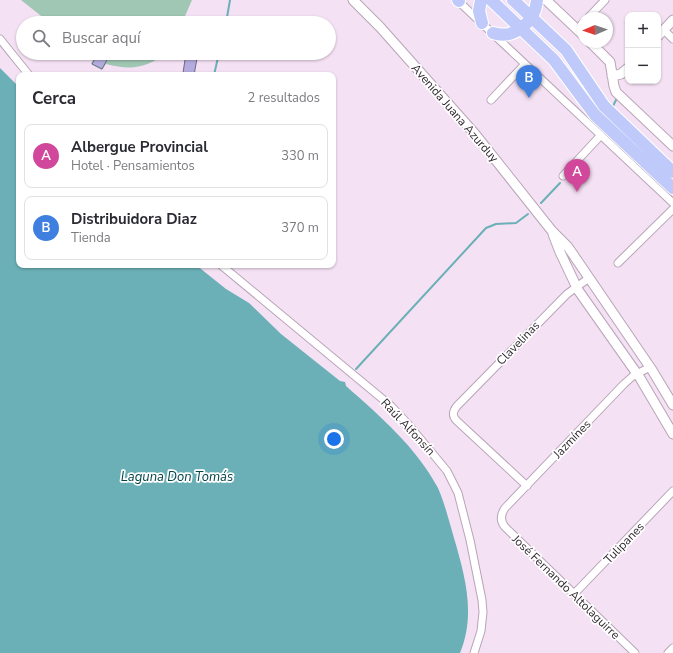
<!DOCTYPE html>
<html lang="es">
<meta charset="utf-8">
<style>
:root{--surface:#fff;--page:#f2f2f3;--text:#2b2b33;--muted:#7c7c81;--line:#e1e1e2;--accent:#7c3aed}
body{margin:0;font-family:"Nunito Sans",sans-serif;background:var(--page);color:var(--text)}
.controls{position:absolute;right:12px;top:12px;display:grid;overflow:hidden;border-radius:8px;box-shadow:0 1px 3px #0004}
.controls button{width:36px;height:36px;display:grid;place-items:center;padding:0;border:0;border-bottom:1px solid var(--line);background:var(--surface);color:var(--text);font:20px sans-serif}
.compass{position:absolute;left:577px;top:12px;width:36px;height:36px;border-radius:50%;background:var(--surface);box-shadow:0 1px 3px #0004;rotate:268deg}
.you{position:absolute;left:334px;top:439px;width:14px;height:14px;margin:-10px;border:3px solid #fff;border-radius:50%;background:#1a73e8;box-shadow:0 0 0 6px #1a73e833}
.badge{display:grid;place-items:center;width:26px;height:26px;border-radius:50%;background:var(--accent);color:#fff;font-size:13px;font-weight:700}
.pin{position:absolute;translate:-50% -33px;filter:drop-shadow(0 1px 2px #0008)}
.pin::after{content:'';position:absolute;top:21px;width:14px;height:12px;background:inherit;clip-path:polygon(0 0,100% 0,50% 100%)}
.list{margin:0;padding:0;list-style:none}
h2{display:flex;justify-content:space-between;align-items:center;height:52px;margin:0;padding:0 16px;font-size:17px}
h2 small{font-size:13px;font-weight:400;color:var(--muted)}
.list li{display:grid;grid-template-columns:26px 1fr auto;gap:12px;align-items:center;box-sizing:border-box;height:64px;margin:0 8px 8px;padding:0 8px;border:1px solid var(--line);border-radius:8px}
.list b{display:block;font-size:15px;white-space:nowrap}
.list p{margin:0;font-size:13px;white-space:nowrap;color:var(--muted)}
.list em{font-size:13px;font-style:normal;color:var(--muted)}
.icon{flex:none;width:22px;height:22px;fill:none;stroke:currentColor;stroke-width:2;stroke-linecap:round;stroke-linejoin:round}
.map{position:relative;flex:none;width:673px;height:653px;overflow:hidden}
.search{position:absolute;background:var(--surface);box-shadow:0 1px 3px #0004;left:16px;top:16px;width:320px;height:44px;display:flex;align-items:center;gap:10px;box-sizing:border-box;padding:0 14px;border-radius:22px;color:var(--muted);font-size:15px}
.panel{position:absolute;background:var(--surface);box-shadow:0 1px 3px #0004;left:16px;top:72px;width:320px;height:196px;border-radius:8px}
.map>svg:first-child{display:block}
.green{fill:#a0c7b3}
.water{fill:#6ab0b6}
.lines{fill:none;stroke-linecap:round;stroke-linejoin:round}
.stream{stroke:#6ab0b6;stroke-width:2}
.building{fill:#b4acde;stroke:#6e6a80}
.minor-casing{stroke:#b8a5b7;stroke-width:9}
.tertiary-casing{stroke:#b8a5b7;stroke-width:11}
.primary-casing{stroke:#fff;stroke-width:14}
.minor{stroke:#fff;stroke-width:7}
.tertiary{stroke:#fff;stroke-width:9}
.primary{stroke:#bfcafa;stroke-width:12}
.labels{text-anchor:middle;dominant-baseline:central;stroke-width:3.5;stroke-linejoin:round;paint-order:stroke}
.street-label{font-size:12px;fill:#2f272f;stroke:#fff}
.water-label{font-size:13px;font-style:italic;fill:#004348;stroke:#fff}
</style>
<div class="map">
<svg width="673" height="653" viewBox="0 0 673 653">
<rect width="100%" height="100%" fill="#f5e1f4"/>
<path class="green" d="M21 0H192L182 23H50Z
M87 53H166C146 69 130 70 106 64L102 70 91 64 94 58Z"/>
<path class="water" d="M0 68 19 87V265H196L226 289 249 303 281 334 340 381 345 382 346 386C380 416 416 447 438 488 445 504 449 521 454 538 465 576 476 614 460 653H0Z"/>
<g class="lines">
<path class="stream" d="M226 23 230 0
M214 75 219 53
M612 108 617 98
M541 203 560 183
M356 369 486 228 496 224 516 223 528 214"/>
</g>
<path class="building" d="M98 53 108 58 102 69 92 64Z
M186 53H198L194 75 183 73Z"/>
<g class="lines">
<defs>
<path id="minor" d="M457 0 673 203
M588 18 605 0
M577 30 583 23
M664 30 673 39
M0 39 29 75
M491 100 525 64
M563 176 601 135
M618 263 673 209
M221 265 391 406 408 424 447 471 458 493 470 540 482 600 483 612 481 631 474 653
M527 486 457 421C452 416 452 412 457 406L567 294 589 278
M574 594 673 491
M635 653 505 527C500 521 500 515 505 508L624 384 633 376 650 367
M668 653 673 648"/>
<path id="tertiary" d="M353 0 380 27 475 134 552 231 568 247 652 370 673 405
M546 0 583 35
M658 36 673 20
M590 42 610 62 614 86 616 92 673 146
M612 76 621 74 628 68
M553 234 560 252 578 290 640 378 673 434"/>
<path id="primary" d="M458 0 459 1
M481 0 479 11 482 23
M491 0 554 60 595 115 673 188
M513 0 566 50 604 106 673 172
M493 33C514 40 535 22 537 0"/>
</defs>
<use href="#minor" class="minor-casing"/>
<use href="#tertiary" class="tertiary-casing"/>
<use href="#primary" class="primary-casing"/>
<use href="#minor" class="minor"/>
<use href="#tertiary" class="tertiary"/>
<use href="#primary" class="primary"/>
</g>
<g class="labels">
<g class="street-label">
<text transform="translate(455 113) rotate(49)">Avenida Juana Azurduy</text>
<text transform="translate(518 343) rotate(-46)">Clavelinas</text>
<text transform="translate(408 427) rotate(47)">Raúl Alfonsín</text>
<text transform="translate(572 439) rotate(-46)">Jazmínes</text>
<text transform="translate(624 543) rotate(-46)">Tulipanes</text>
<text transform="translate(566 587) rotate(44)">José Fernando Altolaguirre</text>
</g>
<g class="water-label">
<text x="177" y="477">Laguna Don Tomás</text>
</g>
</g>
</svg>
<div class="controls">
<button>+</button>
<button>−</button>
</div>
<svg class="compass" viewBox="-18 -18 36 36"><path d="M0-13l5 13h-10z" fill="#e53935"/><path d="M0 13l5-13h-10z" fill="#7c7c81"/></svg>
<div class="you"></div>
<div class="pin badge" style="left:577px;top:192px;background:#d1479c">A</div>
<div class="pin badge" style="left:529px;top:98px;background:#3f7fe0">B</div>
<div class="search"><svg class="icon" aria-label="search" viewBox="0 0 24 24"><circle cx="10" cy="10" r="6"/><path d="M15 15l6 6"/></svg>Buscar aquí</div>
<section class="panel">
<h2>Cerca<small>2 resultados</small></h2>
<ul class="list">
<li><span class="badge" style="background:#d1479c">A</span><div><b>Albergue Provincial</b><p>Hotel · Pensamientos</p></div><em>330 m</em></li>
<li><span class="badge" style="background:#3f7fe0">B</span><div><b>Distribuidora Diaz</b><p>Tienda</p></div><em>370 m</em></li>
</ul>
</section>
</div>
